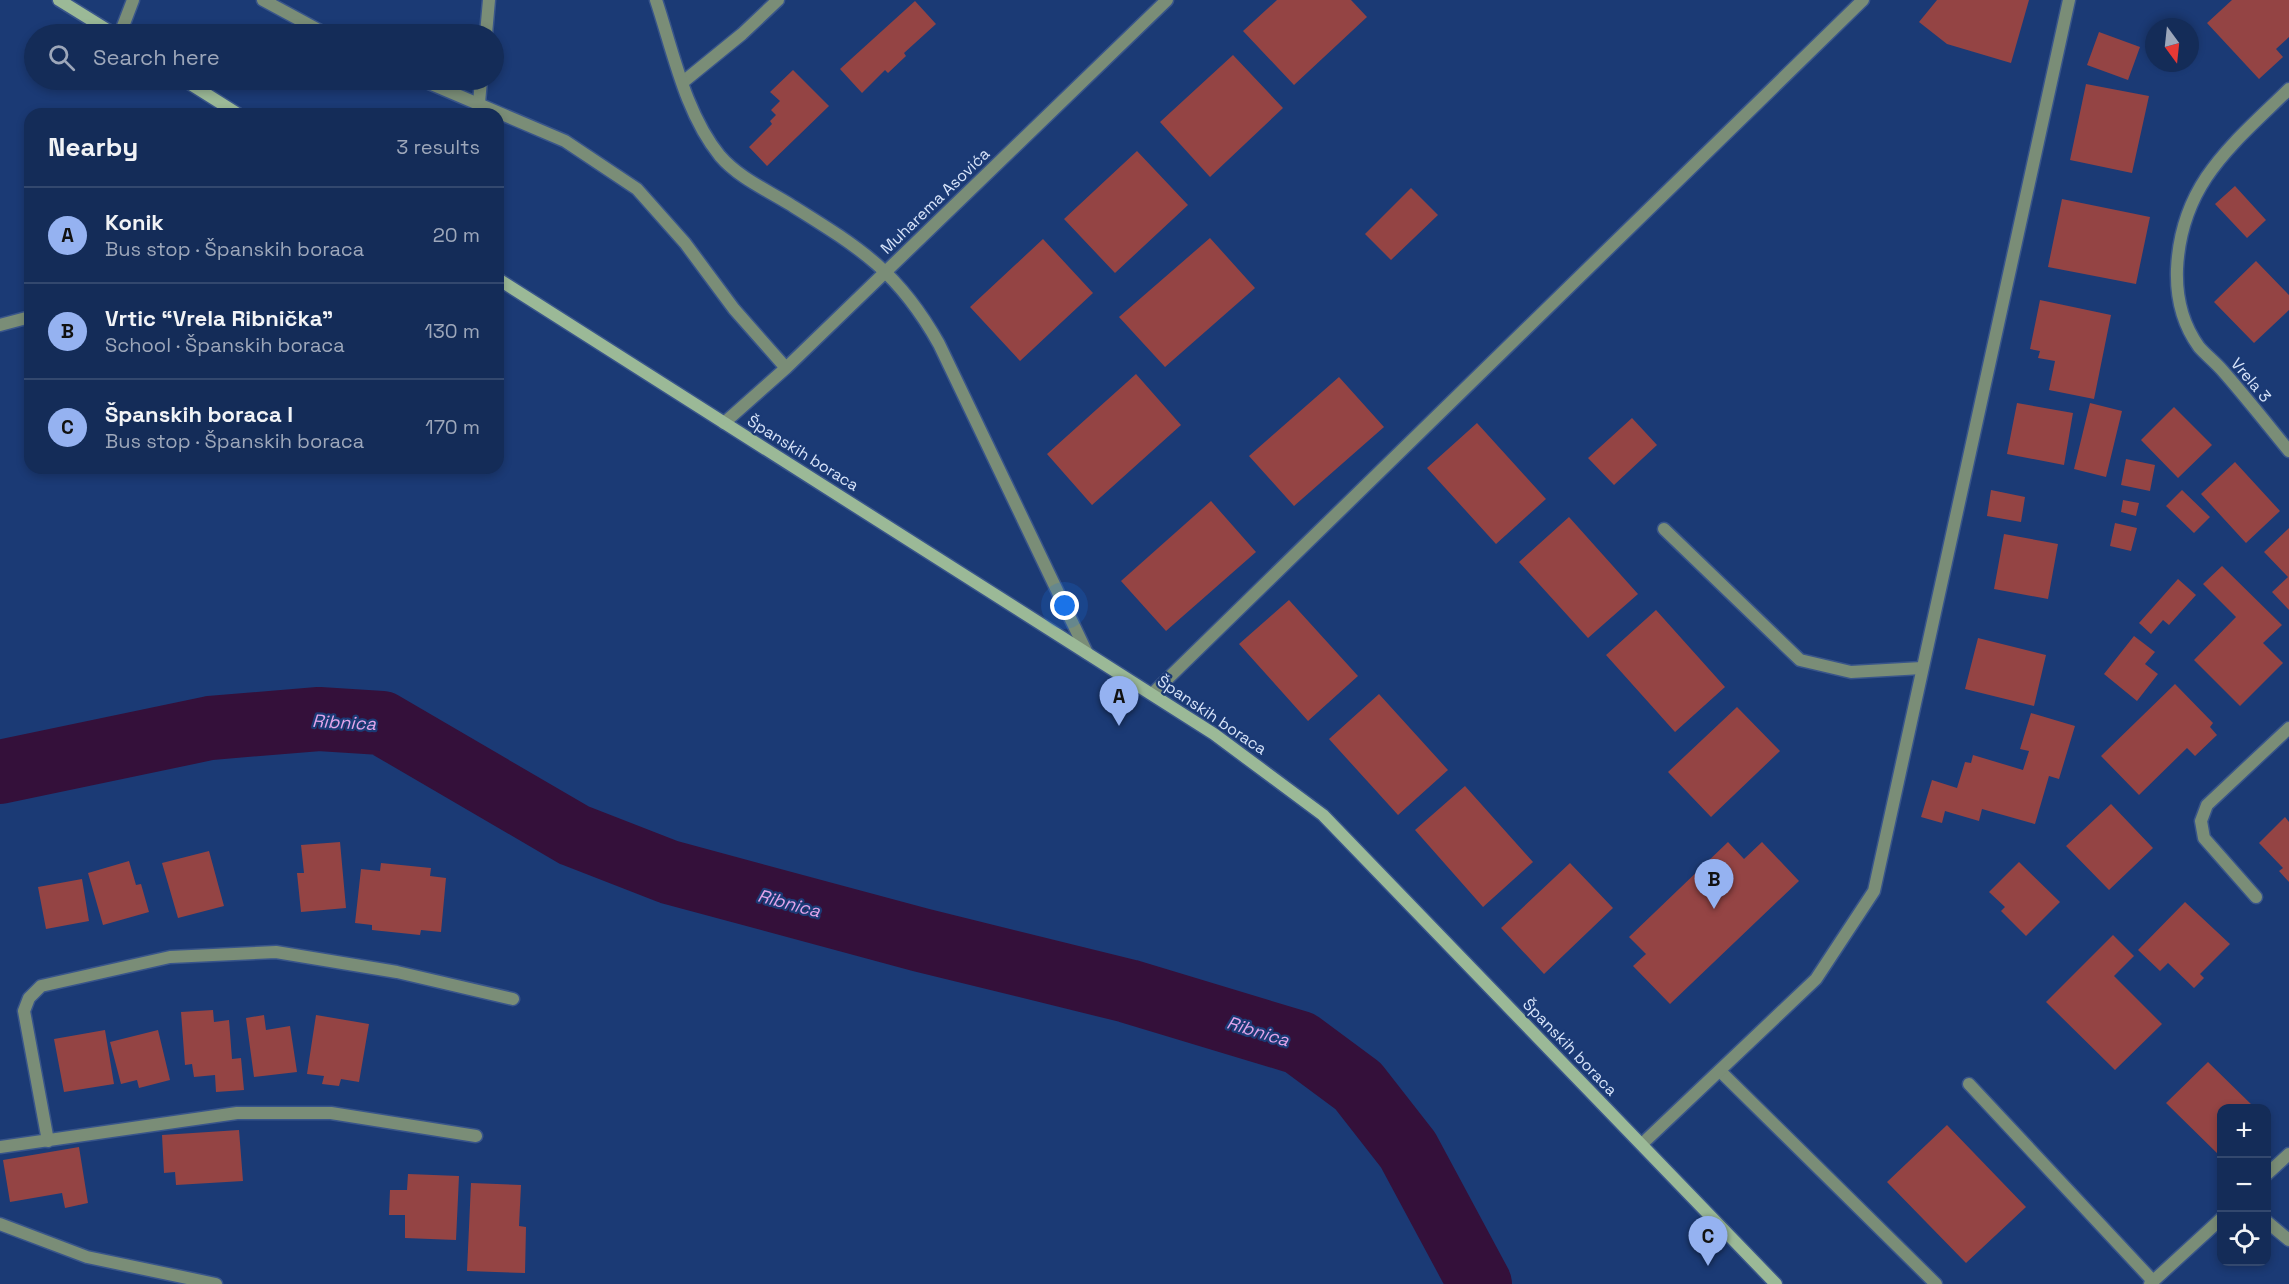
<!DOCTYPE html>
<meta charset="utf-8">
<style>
:root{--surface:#142c58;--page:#1d345e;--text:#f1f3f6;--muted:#9da7ba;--line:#33486e;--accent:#95b2f1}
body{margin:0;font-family:"Space Grotesk",sans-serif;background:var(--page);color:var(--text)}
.controls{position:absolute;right:18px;bottom:18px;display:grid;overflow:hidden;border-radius:12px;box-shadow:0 3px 9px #0003}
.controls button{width:54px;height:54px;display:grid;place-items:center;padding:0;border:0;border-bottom:2px solid var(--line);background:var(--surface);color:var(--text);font:30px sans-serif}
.compass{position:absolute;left:2145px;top:18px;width:54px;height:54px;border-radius:50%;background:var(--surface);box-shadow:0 3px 9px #0003;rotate:165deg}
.you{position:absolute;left:1065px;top:606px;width:21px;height:21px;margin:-15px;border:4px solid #fff;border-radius:50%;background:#1a73e8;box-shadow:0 0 0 9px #1a73e833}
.badge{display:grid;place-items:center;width:39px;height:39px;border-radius:50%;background:var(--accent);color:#111;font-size:20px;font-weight:700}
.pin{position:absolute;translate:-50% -50px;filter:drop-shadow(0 2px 3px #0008)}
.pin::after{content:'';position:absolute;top:32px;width:21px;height:18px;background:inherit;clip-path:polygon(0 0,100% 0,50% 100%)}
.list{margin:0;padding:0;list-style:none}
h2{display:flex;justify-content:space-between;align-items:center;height:78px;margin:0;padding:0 24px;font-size:26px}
h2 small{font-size:20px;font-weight:400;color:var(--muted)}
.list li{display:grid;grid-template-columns:39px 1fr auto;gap:18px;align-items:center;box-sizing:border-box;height:96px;padding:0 24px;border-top:2px solid var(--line)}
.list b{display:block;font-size:22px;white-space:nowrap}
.list p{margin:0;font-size:20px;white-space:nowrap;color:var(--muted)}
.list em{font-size:20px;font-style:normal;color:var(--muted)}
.icon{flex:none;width:33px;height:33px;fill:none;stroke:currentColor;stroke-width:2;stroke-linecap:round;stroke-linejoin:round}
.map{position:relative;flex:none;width:2289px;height:1284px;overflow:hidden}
.search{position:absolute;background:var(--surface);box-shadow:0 3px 9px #0003;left:24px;top:24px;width:480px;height:66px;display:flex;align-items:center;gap:15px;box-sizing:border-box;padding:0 21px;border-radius:33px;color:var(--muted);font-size:22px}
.panel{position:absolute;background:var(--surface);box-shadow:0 3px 9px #0003;left:24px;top:108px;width:480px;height:366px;border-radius:18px}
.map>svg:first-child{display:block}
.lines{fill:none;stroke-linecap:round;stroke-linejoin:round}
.river{stroke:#34103a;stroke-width:64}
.building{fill:#944444}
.lane-casing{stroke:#39558a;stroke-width:15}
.street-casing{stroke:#39558a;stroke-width:15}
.secondary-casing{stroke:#39558a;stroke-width:15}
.lane{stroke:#7a8d77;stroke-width:12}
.street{stroke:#7a8d77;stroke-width:12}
.secondary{stroke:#9bb997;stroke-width:12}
.labels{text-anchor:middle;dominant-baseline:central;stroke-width:4.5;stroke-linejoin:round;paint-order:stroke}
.street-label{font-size:16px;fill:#d8e4fa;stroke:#1b3a75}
.water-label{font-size:18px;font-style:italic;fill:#e1a5ea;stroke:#1b3a75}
</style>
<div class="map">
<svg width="2289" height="1284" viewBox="0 0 2289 1284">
<rect width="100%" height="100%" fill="#1b3a75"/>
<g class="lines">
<path class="river" d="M0 772 210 728 319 719 382 723 574 835 669 872 921 940 1128 991 1300 1043 1358 1086 1408 1150 1480 1284"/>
</g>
<path class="building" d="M1277 0H1351L1367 17 1294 85 1243 31Z
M1937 0H2029L2011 63 1947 44 1919 22Z
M2232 0H2289V37L2276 49 2283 57 2259 79 2207 23Z
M915 1 936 24 904 53 906 56 888 73 885 70 862 93 840 69Z
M2099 32 2140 47 2128 80 2087 65Z
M1233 55 1283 108 1210 177 1160 122Z
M793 70 829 106 767 166 749 147 772 124 770 121 776 115 771 110 780 101 770 92Z
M2086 84 2149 96 2132 173 2070 160Z
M1137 151 1188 205 1115 273 1064 219Z
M2235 186 2266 220 2247 238 2215 204Z
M1411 188 1438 215 1391 260 1365 234Z
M2062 199 2150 217 2136 284 2048 267Z
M1210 238 1255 288 1165 367 1119 317Z
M1043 239 1093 293 1020 361 970 307Z
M2256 261 2289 295V310L2254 343 2214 302Z
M2040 300 2111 315 2094 399 2049 390 2055 361 2038 358 2040 351 2030 349Z
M1136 374 1181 425 1092 505 1047 454Z
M1339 377 1384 427 1294 506 1249 456Z
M2017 403 2073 413 2064 465 2007 454Z
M2090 403 2122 411 2106 477 2074 469Z
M2174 407 2212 445 2178 478 2141 440Z
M1632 418 1657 445 1614 485 1588 458Z
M1477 423 1546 499 1496 544 1427 468Z
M2126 459 2155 465 2150 491 2121 485Z
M2235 462 2280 511 2246 543 2201 494Z
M1991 490 2025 497 2021 522 1987 516Z
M2182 490 2210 517 2194 533 2166 506Z
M2123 500 2139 503 2136 516 2121 512Z
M1211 501 1256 552 1166 631 1121 581Z
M1569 517 1638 594 1588 638 1519 562Z
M2115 523 2137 528 2131 551 2110 546Z
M2289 528V610L2272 592 2288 577 2264 552Z
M2004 534 2058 544 2048 599 1994 589Z
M2222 566 2282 625 2263 643 2283 663 2240 706 2194 660 2236 617 2203 584Z
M2178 579 2196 595 2169 625 2163 620 2151 634 2139 623Z
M1289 600 1358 676 1308 721 1239 644Z
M1656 610 1725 687 1675 732 1606 655Z
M2134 636 2155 652 2145 664 2158 674 2137 701 2104 674Z
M1978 638 2046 655 2034 706 1965 689Z
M2175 684 2213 723 2210 727 2217 735 2195 756 2187 748 2139 795 2101 756Z
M1379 694 1448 770 1398 815 1329 739Z
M1737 707 1780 751 1711 817 1668 772Z
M2031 713 2075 726 2059 779 2049 776 2035 824 1982 809 1979 821 1945 811 1942 823 1921 817 1932 780 1957 788 1965 762 1971 763 1973 755 2023 770 2029 751 2020 749Z
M1465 786 1533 862 1483 907 1415 830Z
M2111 804 2153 848 2109 890 2066 846Z
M2285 817 2289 822V882L2279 871 2283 868 2259 843Z
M340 842 346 908 301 912 297 873H304L301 845Z
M1728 842 1744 859 1762 842 1799 881 1670 1004 1633 966 1646 954 1629 937Z
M209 851 224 906 178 918 162 863Z
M129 861 136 885 141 884 149 912 103 925 88 873Z
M2019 862 2060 902 2026 936 2001 911 2005 907 1989 892Z
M381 863 431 868 430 876 446 878 441 932 421 930 420 935 372 930V925L355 923 361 869 380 871Z
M1570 863 1613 908 1544 974 1501 928Z
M82 879 89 921 46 929 38 887Z
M2185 902 2230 944 2200 974 2204 978 2194 988 2168 963 2160 971 2138 950Z
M2113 935 2134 956 2114 976 2162 1024 2115 1070 2046 1002Z
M213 1010 214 1022 229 1020 232 1059 241 1058 244 1090 216 1092 215 1075 194 1077 192 1064 185 1065 181 1012Z
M264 1015 266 1030 290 1026 297 1072 254 1077 246 1018Z
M316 1015 369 1024 359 1082 341 1079 339 1086 322 1084 324 1076 307 1074Z
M105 1030 114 1084 64 1092 54 1039Z
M158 1030 170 1080 139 1088 137 1080 121 1084 110 1042Z
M2208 1062 2255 1108H2222V1158L2166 1103Z
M1947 1125 2026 1207 1966 1263 1887 1182Z
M239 1130 243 1181 176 1185 175 1172 164 1173 162 1135Z
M79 1147 88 1203 65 1208 62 1193 10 1202 3 1160Z
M408 1174 459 1176 456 1240 405 1238V1215H389L390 1190H407Z
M471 1183 521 1185 519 1226 526 1227 525 1273 467 1271Z"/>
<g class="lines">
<defs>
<path id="lane" d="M486 34 489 0
M683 82 742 34 778 0
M479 103 481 80
M1664 529 1800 660 1851 672 1922 668
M1152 694 1863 0
M1720 1071 1936 1284
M1969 1084 2153 1281"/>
<path id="street" d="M263 0 326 34
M656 0C673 51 685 113 720 156 739 178 767 190 791 205 860 248 898 271 939 344L1087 653
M120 34 133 0
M422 80 565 141 637 189 685 243 734 309 786 368
M2289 89C2232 145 2181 183 2177 269 2176 297 2183 325 2199 347 2206 355 2215 362 2222 370 2245 396 2267 424 2289 451
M0 325 30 317
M724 423 786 368 1167 0
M2256 897 2204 838 2201 821 2207 805 2289 728
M48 1141 24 1011 29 998 41 986 170 957 276 952 397 972 513 999
M1642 1144 1816 979 1874 891 2069 0
M0 1147 237 1113H331L476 1136
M2266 1175 2289 1154
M2266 1221 2289 1240
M0 1224 87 1257 216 1284
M2150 1284 2222 1218"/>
<path id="secondary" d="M59 0 114 34
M184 80 238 114
M498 279 1214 734 1323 815 1776 1284"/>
</defs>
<use href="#lane" class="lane-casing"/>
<use href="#street" class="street-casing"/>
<use href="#secondary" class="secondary-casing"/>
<use href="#lane" class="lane"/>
<use href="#street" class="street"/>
<use href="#secondary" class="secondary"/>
</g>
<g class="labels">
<g class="street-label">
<text transform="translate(935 201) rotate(-44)">Muharema Asovića</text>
<text transform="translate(2251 380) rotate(50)">Vrela 3</text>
<text transform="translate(803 453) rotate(32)">Španskih boraca</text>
<text transform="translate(1212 715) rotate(34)">Španskih boraca</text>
<text transform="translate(1570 1047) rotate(46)">Španskih boraca</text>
</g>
<g class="water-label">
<text transform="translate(344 722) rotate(3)">Ribnica</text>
<text transform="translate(789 903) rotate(15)">Ribnica</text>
<text transform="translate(1258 1031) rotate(17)">Ribnica</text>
</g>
</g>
</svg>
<div class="controls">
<button>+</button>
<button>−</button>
<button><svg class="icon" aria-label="locate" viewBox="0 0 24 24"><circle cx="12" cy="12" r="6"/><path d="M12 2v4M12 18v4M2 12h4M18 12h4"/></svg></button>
</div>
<svg class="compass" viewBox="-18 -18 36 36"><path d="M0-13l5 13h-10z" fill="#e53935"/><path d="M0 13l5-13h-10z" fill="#9da7ba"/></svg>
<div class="you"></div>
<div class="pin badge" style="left:1119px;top:726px">A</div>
<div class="pin badge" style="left:1714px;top:909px">B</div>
<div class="pin badge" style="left:1708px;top:1266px">C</div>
<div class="search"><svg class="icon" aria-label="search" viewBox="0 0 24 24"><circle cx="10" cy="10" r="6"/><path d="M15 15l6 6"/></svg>Search here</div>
<section class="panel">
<h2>Nearby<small>3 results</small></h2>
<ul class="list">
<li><span class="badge">A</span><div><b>Konik</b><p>Bus stop · Španskih boraca</p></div><em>20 m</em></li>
<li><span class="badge">B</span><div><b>Vrtic “Vrela Ribnička”</b><p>School · Španskih boraca</p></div><em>130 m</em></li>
<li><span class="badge">C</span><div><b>Španskih boraca I</b><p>Bus stop · Španskih boraca</p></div><em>170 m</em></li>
</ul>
</section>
</div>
